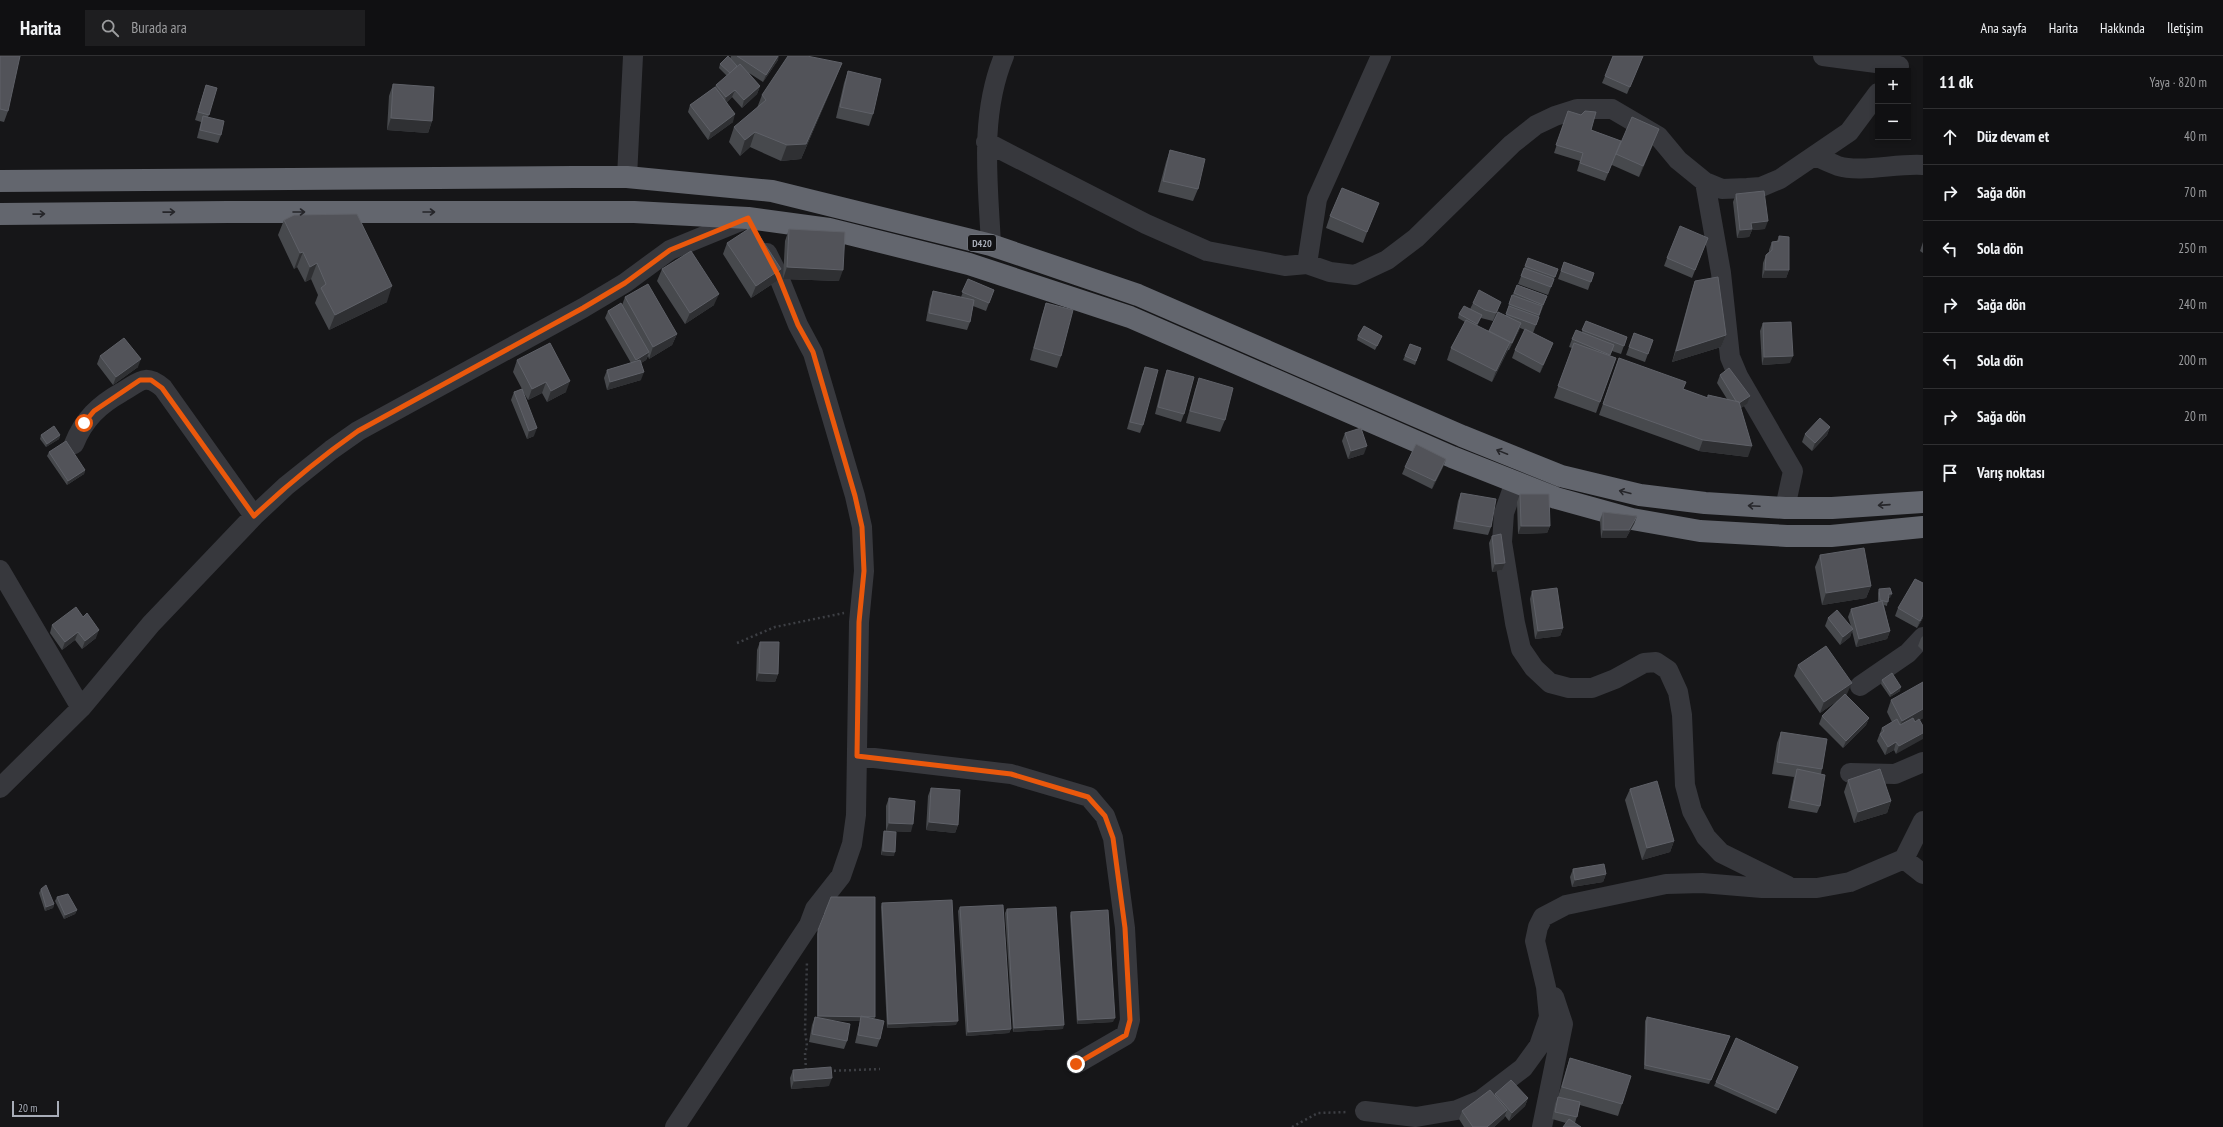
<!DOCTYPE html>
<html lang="tr">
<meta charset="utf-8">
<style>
:root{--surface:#101012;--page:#1e1e20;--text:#f1f3f6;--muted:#9c9d9f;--line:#303032}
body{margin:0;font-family:"PT Sans Narrow",sans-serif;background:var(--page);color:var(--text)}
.controls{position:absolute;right:12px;top:12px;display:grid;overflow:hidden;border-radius:0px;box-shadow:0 2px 6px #0003}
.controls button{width:36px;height:36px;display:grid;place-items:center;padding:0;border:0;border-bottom:1px solid var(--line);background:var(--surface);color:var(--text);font:20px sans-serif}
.scale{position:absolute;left:12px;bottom:10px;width:47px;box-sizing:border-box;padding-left:4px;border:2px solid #a8adb8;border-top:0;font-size:11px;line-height:14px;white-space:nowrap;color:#a8adb8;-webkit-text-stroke:3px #111113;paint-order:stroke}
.stop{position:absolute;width:12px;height:12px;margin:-9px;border:3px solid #ea580c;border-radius:50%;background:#fff}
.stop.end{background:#ea580c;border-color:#fff;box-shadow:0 1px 4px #0008}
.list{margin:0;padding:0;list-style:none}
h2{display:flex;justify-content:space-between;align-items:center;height:52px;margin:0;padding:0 16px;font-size:17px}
h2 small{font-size:13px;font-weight:400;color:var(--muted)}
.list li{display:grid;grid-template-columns:26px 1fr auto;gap:12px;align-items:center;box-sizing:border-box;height:56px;padding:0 16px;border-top:1px solid var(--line)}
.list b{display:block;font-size:15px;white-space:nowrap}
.list em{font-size:13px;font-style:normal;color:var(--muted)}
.icon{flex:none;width:22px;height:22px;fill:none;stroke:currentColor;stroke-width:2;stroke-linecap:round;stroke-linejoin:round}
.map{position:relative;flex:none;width:1923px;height:1071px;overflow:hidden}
header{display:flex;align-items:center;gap:24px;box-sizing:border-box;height:56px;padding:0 20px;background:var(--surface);border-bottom:1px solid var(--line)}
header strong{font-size:19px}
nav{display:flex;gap:22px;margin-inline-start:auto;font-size:14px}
.search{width:280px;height:36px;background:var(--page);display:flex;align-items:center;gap:10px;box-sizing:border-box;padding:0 14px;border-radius:0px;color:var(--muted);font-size:15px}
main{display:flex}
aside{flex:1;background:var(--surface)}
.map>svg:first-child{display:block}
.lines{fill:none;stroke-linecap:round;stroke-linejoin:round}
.path{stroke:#3d3f44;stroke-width:2.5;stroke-dasharray:2 3;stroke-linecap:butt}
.minor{stroke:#37383d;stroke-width:20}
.highway{stroke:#63666e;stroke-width:22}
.wall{fill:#47494d}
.shaded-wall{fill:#2f3033}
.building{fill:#525359;stroke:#5f6168}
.oneway{stroke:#26262a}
.route{stroke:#ea580c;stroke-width:5}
.labels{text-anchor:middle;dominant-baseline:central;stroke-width:3;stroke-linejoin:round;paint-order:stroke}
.shield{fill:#111113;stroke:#7b7e86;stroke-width:1}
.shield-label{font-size:10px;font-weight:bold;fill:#a8adb8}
</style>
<header>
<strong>Harita</strong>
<div class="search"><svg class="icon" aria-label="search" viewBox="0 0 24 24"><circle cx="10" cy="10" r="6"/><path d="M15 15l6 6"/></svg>Burada ara</div>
<nav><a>Ana sayfa</a><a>Harita</a><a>Hakkında</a><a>İletişim</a></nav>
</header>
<main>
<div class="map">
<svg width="1923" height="1071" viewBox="0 0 1923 1071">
<rect width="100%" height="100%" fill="#161618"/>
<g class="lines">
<path class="path" d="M737 587 775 571 844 557
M806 1014 805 997 807 990 805 974 807 905
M829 1015 880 1013
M1292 1071 1318 1057 1348 1056"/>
<path class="minor" d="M1823 0 1899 10
M986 86 1146 168 1207 195 1285 210 1307 208 1330 216 1355 219 1387 204 1416 182 1512 88 1536 69 1555 60 1577 53H1612L1658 80 1678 104 1705 126 1722 133 1747 132 1761 131 1780 123 1849 76 1878 37
M1815 100C1822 103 1830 107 1838 110 1861 117 1897 107 1923 109
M627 121 633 0
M1705 126 1721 217 1730 301 1738 320 1793 415 1785 452
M991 189C988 126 979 60 1004 0
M1307 208 1317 143 1381 0
M74 388C84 363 99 349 122 336 139 327 144 316 163 332L254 460
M1515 426 1504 457 1502 486 1515 567 1521 593 1534 612 1550 627 1569 632H1592L1615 623 1644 607 1656 606 1668 614 1678 636 1682 659 1685 729 1692 755 1706 781 1721 797 1788 830
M0 514 81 652
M1860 630 1908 597 1923 581
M857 700 1011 718 1089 741 1105 760 1113 782 1125 872 1130 964 1126 979 1076 1008
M1850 717 1895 718 1923 706
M0 732 81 652 151 568 254 460 286 430 331 394 358 375 583 252 625 227 670 194 748 162 749 164
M1904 803 1923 818
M1365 1055 1416 1061 1457 1054 1481 1044 1523 1012 1539 990 1549 961 1546 931 1535 885 1538 871 1543 861 1566 849 1666 828 1702 827 1762 832H1817L1850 826 1904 803 1923 765
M675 1071 809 869 815 853 841 820 852 788 856 759 859 566 864 515 862 471 855 440 813 297 798 269 778 219 767 197
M1542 1071 1563 968 1554 941"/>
<path class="highway" d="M0 125 574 121H627L772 135 991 189 1138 239 1462 380 1561 420 1640 439 1705 447 1785 452H1832L1923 446
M0 158 228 156H634L748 162 829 173 969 208 1130 261 1452 401 1556 442 1632 463 1700 475 1787 480H1831L1923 471"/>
</g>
<path class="wall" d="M0 0 8 55 4 66 0 65Z
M731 0H778V4L763 26 749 17 760 30 757 38 742 52 732 41 727 46 733 66 708 84 688 56 690 49 715 31 716 29 727 20 719 12 720 8 730 3Z
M1643 0 1627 38 1602 27 1605 20Z
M842 7 836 22 801 103 781 105 750 91 740 100 729 86 734 71 757 52 762 39Z
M848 15 873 58 869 70 836 62 844 27Z
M393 28 432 65 428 77 387 74 389 40Z
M206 29 217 32 208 61 221 79 218 87 197 82 201 66 195 64Z
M1568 55 1591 74 1621 85 1659 73 1655 84 1639 121 1612 109V108L1605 125 1577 115 1580 105 1554 97Z
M1170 94 1198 133 1193 145 1158 136 1166 106Z
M1736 138 1765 173 1752 174 1749 181 1737 182 1733 146Z
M1374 158 1363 187 1326 172 1330 160Z
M284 164 387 246 329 274 315 247 318 239 311 223 305 226 297 211 294 213 278 179Z
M789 173 839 225 783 223 785 185Z
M1779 180 1789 214 1786 222H1762L1763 207 1766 199 1769 196V194L1772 186 1777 185Z
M1708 182 1692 222 1664 210 1667 202Z
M1923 186V197L1920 195Z
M727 187 777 225 751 242 723 198Z
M1528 202 1558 213 1548 239 1518 228Z
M1564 206 1594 217 1588 234 1558 223Z
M662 213 714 249 685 268 657 225Z
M968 223 994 234 986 255 973 250 970 266 967 274 926 265 930 243 933 235 961 241Z
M1695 225 1726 279 1721 291 1672 306 1691 237Z
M1517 229 1547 240 1539 261 1533 277 1553 287 1550 295 1540 317 1512 302 1515 294 1525 274 1520 272 1509 294H1508L1492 326 1447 304 1451 292 1465 266 1458 262 1459 258 1470 253 1473 247 1498 254 1493 265 1481 262 1477 270 1488 275 1506 259 1509 247Z
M625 241 677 278 672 289 649 303 648 300 646 304 641 307V324L607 334 604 322 607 314 631 307 605 262 608 255 622 249Z
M1046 247 1061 300 1057 312 1030 304 1042 259Z
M1586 265 1627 281 1621 298 1612 295 1610 300 1616 302 1596 357 1554 342 1572 292 1569 291 1572 283 1582 276Z
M1763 267 1790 307 1762 309 1760 275Z
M1634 277 1653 284 1645 306 1626 299Z
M1358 280H1382L1375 294 1357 284Z
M1410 288 1421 292 1415 309 1403 304Z
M100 300 138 311 113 329 97 308Z
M1619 302 1683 333 1707 342 1708 339 1727 343 1717 327 1720 319 1747 348 1741 352 1748 401 1699 395 1599 359Z
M517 304 566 336 547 346 542 337 528 344 522 334 534 380 527 383 511 344 514 336 522 333 513 316Z
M1145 311 1143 369 1140 377 1127 373 1142 319Z
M1167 314 1184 358 1181 366 1155 358 1164 322Z
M1199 322 1225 364 1220 376 1186 367 1195 334Z
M1830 371 1827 379 1812 395 1802 386 1805 378Z
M1345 377 1364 398 1348 403 1342 385Z
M41 379H60L59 383 46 391 40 383Z
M49 396 85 414 84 418 67 429 47 400Z
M1446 403 1443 411 1432 433 1402 418 1405 411Z
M1461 437 1491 471 1488 479 1453 473 1458 445Z
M1520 438 1550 470 1547 477 1518 478 1517 446Z
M1603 456 1637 460 1634 468 1626 482H1601L1600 464Z
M1492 480 1502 514 1492 516 1489 487Z
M1820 499 1871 530 1866 542 1822 549 1815 511Z
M1879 533 1890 542H1888L1887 550 1884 549 1890 575 1887 583 1856 591 1852 575 1850 581 1840 589 1825 570 1828 562 1851 570 1848 561 1851 553 1878 546V537Z
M1532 535 1563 572 1560 580 1535 583 1530 543Z
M1898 552 1923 562 1917 572 1895 560Z
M52 569 96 582 82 593 75 584 62 594 50 577Z
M1923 580V595L1918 590 1921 582Z
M760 586 778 618 775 626 756 625 757 594Z
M1798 609 1847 638 1846 639 1869 662 1866 669 1843 692 1819 668 1822 660 1837 645 1820 657 1794 620Z
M1882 624 1900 635 1890 641 1881 628Z
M1891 644 1923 662 1920 664 1896 698 1894 694 1885 699 1877 685 1882 672 1892 666 1887 656Z
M1781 676 1822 713 1821 718 1820 750 1817 757 1788 752 1794 721 1772 718 1777 687Z
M1848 724 1891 745 1887 757 1854 767 1844 736Z
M931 732 958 769 955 777 926 774 928 740Z
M1630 733 1674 785 1670 796 1642 804 1625 744Z
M889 742 911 776 891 775 894 800 881 799 883 779 884 775H886V750Z
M1573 813 1606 818 1603 826 1572 831 1570 821Z
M41 833 54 848 53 852 45 855 39 837Z
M57 841 77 854 75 858 64 863 55 845Z
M831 841 874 963 880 983 877 991 855 987 860 965 831 964 847 985 844 993 809 986 812 969 815 961 817 962V878Z
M882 847 956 969 887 972 881 851Z
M960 851 1011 973 1009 977 966 980 958 855Z
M1007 853 1063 973 1013 976 1005 857Z
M1071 856 1113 966 1077 968 1070 860Z
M1647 961 1730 980 1709 1028 1644 1013 1645 965Z
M1570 1002 1622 1048 1618 1060 1580 1049 1575 1067H1566L1552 1063 1555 1048 1558 1041 1566 1014Z
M793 1014 829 1030 791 1033 790 1022Z
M1796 1015 1776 1058 1714 1030 1716 1026Z
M1495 1038 1528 1042 1525 1050 1509 1065 1505 1060 1504 1062 1494 1071H1464L1459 1063 1462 1055 1495 1039Z"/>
<path class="shaded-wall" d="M778 0H779L778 4 763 26 766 19Z
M842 7 836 22 801 103 781 105 787 89Z
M760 30 757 38 742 52 744 44Z
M735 34 732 41 724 49 726 41Z
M735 58 733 66 708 84 711 76Z
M391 62 432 65 428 77 387 74Z
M1659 73 1655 84 1639 121 1643 110Z
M755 76 750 91 740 100 745 84Z
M1768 165 1765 173 1752 174 1749 181 1737 182 1740 174 1751 167Z
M303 196 297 211 294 213 300 197Z
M317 207 311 223 305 226 310 211Z
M787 211 843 214 839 225 783 223Z
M781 213 777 225 751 242 756 230Z
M1765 214H1789L1786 222H1762Z
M392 230 387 246 329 274 335 259Z
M719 238 714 249 685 268 690 257Z
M1501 246 1498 254 1493 265 1496 257Z
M1521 267 1519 275 1509 294 1512 287Z
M677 278 672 289 649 303 653 291Z
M1726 279 1721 291 1672 306 1676 295Z
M1510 286 1506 298 1492 326 1496 315Z
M1553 287 1550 295 1540 317 1543 309Z
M649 296 646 304 633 312 636 304Z
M1793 300 1790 307 1762 309 1764 301Z
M141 303 138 311 113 329 116 321Z
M644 316 641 324 607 334 610 326Z
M570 325 566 336 547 346 551 335Z
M546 326 542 337 528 344 532 333Z
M1750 340 1747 348 1735 356 1738 348Z
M1830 371 1827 379 1812 395 1815 387Z
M537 372 534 380 527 383 529 375Z
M60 379 59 383 46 391 47 388Z
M1703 384 1752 390 1748 401 1699 395Z
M1367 390 1364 398 1348 403 1351 395Z
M1446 403 1443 411 1432 433 1435 425Z
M85 414 84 418 67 429 68 425Z
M1637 460 1634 468 1626 482H1601L1603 474Z
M1521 470H1550L1547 477 1518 478Z
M1505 507 1502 514 1492 516 1495 508Z
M1871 530 1866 542 1822 549 1826 537Z
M1889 538H1892L1890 542H1888Z
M1923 559V562L1917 572 1920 565Z
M1563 572 1560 580 1535 583 1538 575Z
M1853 573 1850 581 1840 589 1843 581Z
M99 574 96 582 82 593 85 585Z
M1890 575 1887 583 1856 591 1859 583Z
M78 576 75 584 62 594 65 586Z
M759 617 778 618 775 626 756 625Z
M1852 627 1847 638 1820 657 1824 646Z
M1901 631 1900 635 1890 641 1891 638Z
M1923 653V662L1898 677 1902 665Z
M1869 662 1866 669 1843 692 1846 685Z
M1923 677V683L1896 698 1899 690Z
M1896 686 1894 694 1885 699 1888 691Z
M1891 745 1887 757 1854 767 1858 756Z
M929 766 958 769 955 777 926 774Z
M889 767 913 768 911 776 886 775Z
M1674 785 1670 796 1642 804 1647 792Z
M883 795 895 796 894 800 881 799Z
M1606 818 1603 826 1572 831 1575 824Z
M54 848 53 852 45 855 46 851Z
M77 854 75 858 64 863 65 859Z
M818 960 861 961 860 965 817 964Z
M861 961H875L874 965Z
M1115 962 1113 966 1077 968 1078 964Z
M958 965 956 969 887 972 888 968Z
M1064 969 1063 973 1013 976 1014 972Z
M1011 973 1009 977 966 980 968 976Z
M832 1022 829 1030 791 1033 794 1025Z
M1528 1042 1525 1050 1509 1065 1512 1057Z
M1507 1054 1504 1062 1494 1071H1487Z"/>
<path class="building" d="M0 0H20L8 55 0 53Z
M728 0 737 10 730 17 720 8Z
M737 0H778L766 19Z
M788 0H807L842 7 806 88 787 89 755 76 745 84 734 71 766 44 762 39Z
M1613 0H1643L1630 31 1605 20Z
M740 8 760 30 744 44 735 34 726 41 716 29Z
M848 15 881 23 873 58 840 51Z
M393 28 434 31 432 65 391 62Z
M206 29 217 32 209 59 198 56Z
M715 31 735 58 711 76 690 49Z
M1568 55 1581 59 1585 55 1596 56 1591 74 1621 85 1608 117 1580 107 1583 97 1556 89Z
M203 60 224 65 221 79 200 74Z
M1632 61 1659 73 1643 110 1616 98Z
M1170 94 1205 103 1198 133 1163 125Z
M1342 132 1379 147 1367 176 1330 160Z
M1764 135 1768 165 1751 167 1752 173 1740 174 1736 138Z
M357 158 392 230 335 259 321 232 326 228 317 207 310 211 303 196 300 197 284 164 294 159Z
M753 170 781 213 756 230 727 187Z
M1680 170 1708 182 1695 214 1667 202Z
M789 173 845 176 843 214 787 211Z
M1779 180 1789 181V214H1765L1766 199 1772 194V186L1779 185Z
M691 195 719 238 690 257 662 213Z
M1528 202 1558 213 1555 221 1525 210Z
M1564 206 1594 217 1591 226 1561 215Z
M1524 212 1554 223 1551 231 1521 220Z
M1718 221 1726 279 1676 295 1695 225Z
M968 223 994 234 989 247 962 236Z
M648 228 677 278 653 291 625 241Z
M1517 229 1547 240 1543 249 1514 237Z
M1479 234 1501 246 1496 257 1485 254 1473 247Z
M933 235 974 244 970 266 929 257Z
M1512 239 1542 250 1539 259 1509 248Z
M621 247 649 296 636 304 608 255Z
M1046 247 1073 254 1061 300 1034 292Z
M1464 250 1482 259 1477 268 1459 258Z
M1509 250 1539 261 1536 269 1506 258Z
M1498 256 1521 267 1512 287 1489 275Z
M1466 264 1510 286 1496 315 1451 292Z
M1586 265 1627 281 1624 290 1582 274Z
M1791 266 1793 300 1764 301 1763 267Z
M1364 270 1382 280 1377 290 1358 280Z
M1525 273 1553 287 1543 309 1515 294Z
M1576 274 1614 289 1610 299 1572 283Z
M1634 277 1653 284 1648 298 1629 291Z
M124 282 141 303 116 321 100 300Z
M550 287 570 325 551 335 546 326 532 333 517 304Z
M1574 287 1616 302 1600 346 1558 330Z
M1410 288 1421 292 1416 305 1405 300Z
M1619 302 1686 326 1683 333 1708 342V339L1739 346 1752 390 1703 384 1603 348Z
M640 304 644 316 610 326 607 314Z
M1145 311 1158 314 1143 369 1130 366Z
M1729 312 1750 340 1739 347V346L1736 345 1720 319Z
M1167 314 1194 321 1184 358 1158 351Z
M1199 322 1233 332 1225 364 1190 355Z
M522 333 537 372 529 375 514 336Z
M1820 362 1830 371 1815 387 1805 378Z
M54 370 60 379 47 388 41 379Z
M1361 372 1367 390 1351 395 1345 377Z
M66 385 85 414 68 425 49 396Z
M1416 388 1446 403 1435 425 1405 411Z
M1461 437 1496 443 1491 471 1456 465Z
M1520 438H1549L1550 470H1521Z
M1603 456 1637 460 1629 474H1603Z
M1501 478 1505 507 1495 508 1492 480Z
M1864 492 1871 530 1826 537 1820 499Z
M1915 523 1923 527V559L1920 565 1898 552Z
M1557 532 1563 572 1538 575 1532 535Z
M1890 532 1892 538H1889L1888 546 1880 544 1879 533Z
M1882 545 1890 575 1859 583 1851 553Z
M76 551 83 561 87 557 99 574 85 585 78 576 65 586 52 569Z
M1837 554 1853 573 1843 581 1828 562Z
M760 586H779L778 618 759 617Z
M1826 590 1852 627 1824 646 1798 609Z
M1892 617 1901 631 1891 638 1882 624Z
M1923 626V653L1902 665 1891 644Z
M1845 638 1869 662 1846 685 1822 660Z
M1913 662 1915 666 1919 663 1923 670V677L1899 690 1896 686 1888 691 1880 678 1884 675 1882 672 1897 663 1900 669Z
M1781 676 1827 683 1822 713 1777 706Z
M1797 713 1825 719 1820 750 1791 744Z
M1880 713 1891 745 1858 756 1848 724Z
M1657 725 1674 785 1647 792 1630 733Z
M931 732 960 734 958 769 929 766Z
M889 742 915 745 913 768 889 767Z
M884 775 896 776 895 796 883 795Z
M1604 808 1606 818 1575 824 1573 813Z
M46 829 54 848 46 851 41 833Z
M68 838 77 854 65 859 57 841Z
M831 841H875V961L818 960V874Z
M952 844 958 965 888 968 882 847Z
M1003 849 1011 973 968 976 960 851Z
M1056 851 1064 969 1014 972 1007 853Z
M1108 854 1115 962 1078 964 1071 856Z
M861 960 884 965 880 983 858 979Z
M815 961 850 968 847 985 812 978Z
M1647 961 1730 980 1711 1024 1645 1009Z
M1736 982 1798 1011 1778 1054 1716 1026Z
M1570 1002 1631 1020 1622 1048 1562 1031Z
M831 1011 832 1022 794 1025 793 1014Z
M1511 1024 1528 1042 1512 1057 1495 1038Z
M1490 1034 1507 1054 1487 1071H1473L1462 1055Z
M1558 1041 1580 1046 1577 1061 1555 1056Z
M1569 1063 1581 1071H1563Z"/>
<defs><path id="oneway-shaft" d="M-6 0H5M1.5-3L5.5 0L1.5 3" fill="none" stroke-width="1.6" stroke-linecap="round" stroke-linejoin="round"/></defs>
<g class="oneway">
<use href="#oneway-shaft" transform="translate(169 156) rotate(-1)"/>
<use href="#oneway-shaft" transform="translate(299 156)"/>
<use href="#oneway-shaft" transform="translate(429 156)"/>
<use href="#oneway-shaft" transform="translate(39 158) rotate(-1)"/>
<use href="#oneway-shaft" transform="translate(1502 396) rotate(-158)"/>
<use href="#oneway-shaft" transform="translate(1625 436) rotate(-166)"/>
<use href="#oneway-shaft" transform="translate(1884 449) rotate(176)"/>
<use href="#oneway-shaft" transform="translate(1754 450) rotate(-177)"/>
</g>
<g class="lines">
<path class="route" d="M84 367 94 355 140 324H151L162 332 254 460C287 429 321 401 358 375L583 252 625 227 670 194 748 162 778 219 798 269 813 296 855 440 862 471 864 515 859 566 857 700 1011 718 1088 741 1105 760 1113 782 1125 872 1130 964 1126 979 1076 1008"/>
</g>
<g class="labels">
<rect class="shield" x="968" y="179" width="28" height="16" rx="3"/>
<g class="shield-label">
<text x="982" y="187">D420</text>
</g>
</g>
</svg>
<div class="controls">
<button>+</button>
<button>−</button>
</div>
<div class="scale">20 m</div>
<div class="stop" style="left:84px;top:367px"></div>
<div class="stop end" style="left:1076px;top:1008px"></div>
</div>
<aside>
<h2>11 dk<small>Yaya · 820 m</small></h2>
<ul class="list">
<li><svg class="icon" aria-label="ahead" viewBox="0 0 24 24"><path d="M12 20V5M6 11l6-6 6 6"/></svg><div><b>Düz devam et</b></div><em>40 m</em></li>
<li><svg class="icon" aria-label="right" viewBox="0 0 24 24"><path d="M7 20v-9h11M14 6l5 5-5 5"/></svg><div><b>Sağa dön</b></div><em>70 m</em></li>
<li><svg class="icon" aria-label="left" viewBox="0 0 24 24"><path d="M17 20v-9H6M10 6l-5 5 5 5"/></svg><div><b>Sola dön</b></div><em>250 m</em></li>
<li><svg class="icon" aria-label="right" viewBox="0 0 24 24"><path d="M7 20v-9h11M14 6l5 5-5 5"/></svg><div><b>Sağa dön</b></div><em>240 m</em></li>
<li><svg class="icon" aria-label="left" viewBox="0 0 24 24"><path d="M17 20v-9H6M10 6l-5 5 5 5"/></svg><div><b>Sola dön</b></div><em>200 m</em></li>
<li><svg class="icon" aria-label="right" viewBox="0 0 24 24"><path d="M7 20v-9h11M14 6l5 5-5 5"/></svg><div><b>Sağa dön</b></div><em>20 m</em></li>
<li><svg class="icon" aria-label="arrive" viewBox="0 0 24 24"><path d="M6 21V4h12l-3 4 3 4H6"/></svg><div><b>Varış noktası</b></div></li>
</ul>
</aside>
</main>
